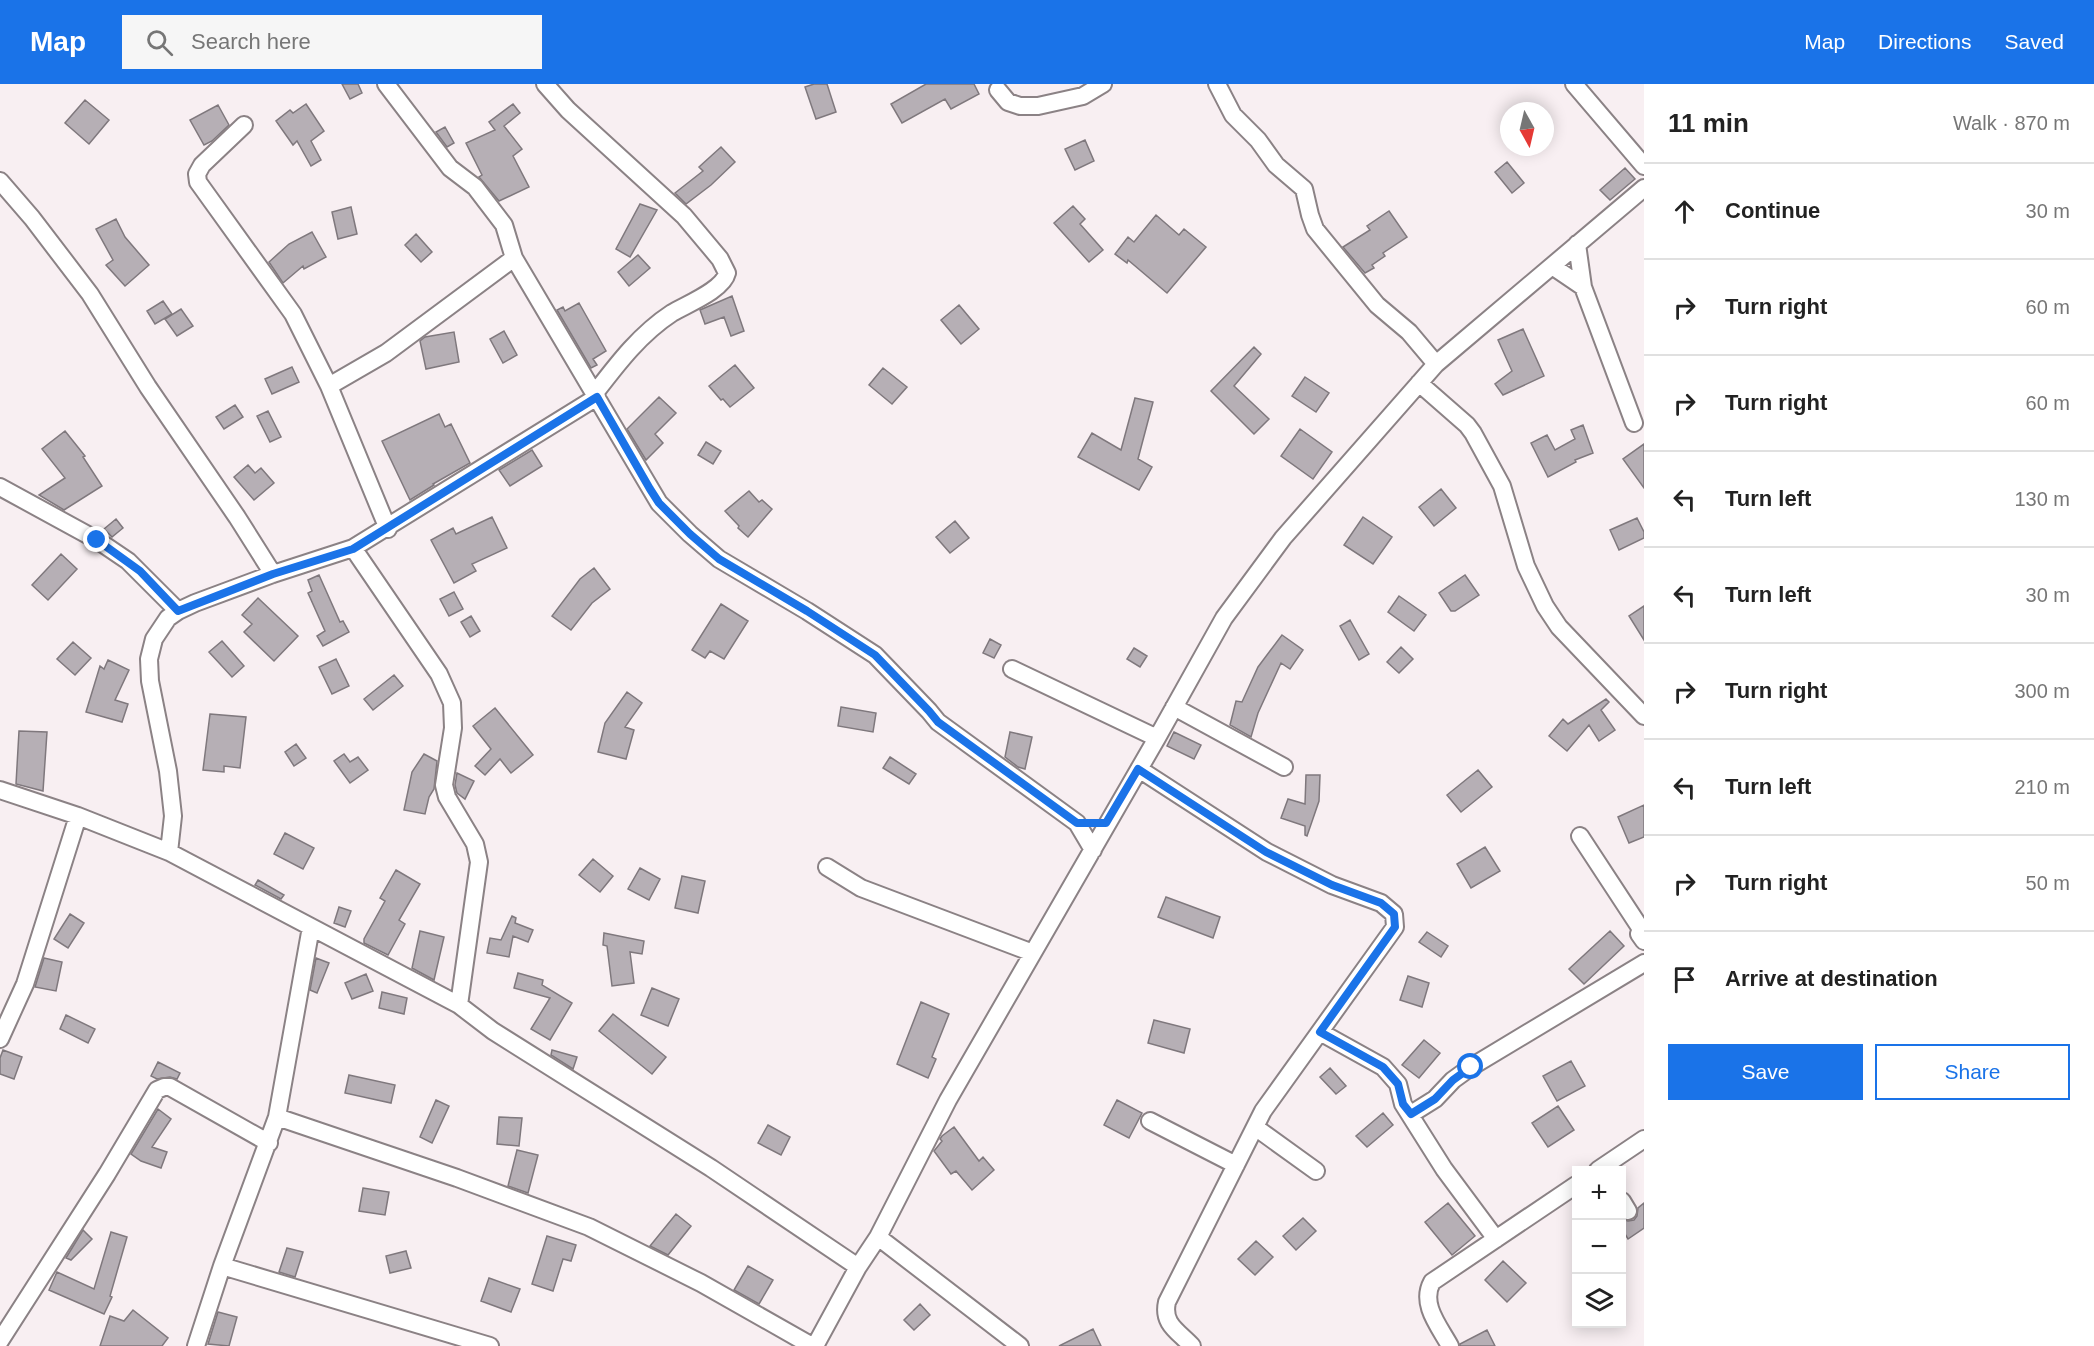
<!DOCTYPE html>
<meta charset="utf-8">
<style>
:root{--surface:#fff;--page:#f6f6f6;--text:#222;--muted:#767676;--line:#e0e0e0;--accent:#1a73e8}
body{margin:0;font-family:Arial,sans-serif;background:var(--page);color:var(--text)}
.controls{position:absolute;right:18px;bottom:18px;display:grid;overflow:hidden;border-radius:0px;box-shadow:0 3px 15px #0003}
.controls button{width:54px;height:54px;display:grid;place-items:center;padding:0;border:0;border-bottom:2px solid var(--line);background:var(--surface);color:var(--text);font:30px sans-serif}
.compass{position:absolute;left:1500px;top:18px;width:54px;height:54px;border-radius:50%;background:var(--surface);box-shadow:0 3px 15px #0003;rotate:172deg}
.stop{position:absolute;width:18px;height:18px;margin:-14px;border:4px solid #1a73e8;border-radius:50%;background:#fff}
.stop.end{background:#1a73e8;border-color:#fff;box-shadow:0 2px 6px #0008}
.list{margin:0;padding:0;list-style:none}
h2{display:flex;justify-content:space-between;align-items:center;height:78px;margin:0;padding:0 24px;font-size:26px}
h2 small{font-size:20px;font-weight:400;color:var(--muted)}
.list li{display:grid;grid-template-columns:39px 1fr auto;gap:18px;align-items:center;box-sizing:border-box;height:96px;padding:0 24px;border-top:2px solid var(--line)}
.list b{display:block;font-size:22px;white-space:nowrap}
.list em{font-size:20px;font-style:normal;color:var(--muted)}
.actions{display:flex;gap:12px;padding:18px 24px}
.actions a{flex:1;padding:14px 0;border:2px solid var(--accent);border-radius:0px;text-align:center;font-size:21px;color:var(--accent)}
.actions .main{background:var(--accent);color:#fff}
.icon{flex:none;width:33px;height:33px;fill:none;stroke:currentColor;stroke-width:2;stroke-linecap:round;stroke-linejoin:round}
.map{position:relative;flex:none;width:1644px;height:1262px;overflow:hidden}
header{display:flex;align-items:center;gap:36px;box-sizing:border-box;height:84px;padding:0 30px;background:var(--accent);color:#fff}
header strong{font-size:28px}
nav{display:flex;gap:33px;margin-inline-start:auto;font-size:21px}
.search{width:420px;height:54px;background:var(--page);display:flex;align-items:center;gap:15px;box-sizing:border-box;padding:0 21px;border-radius:0px;color:var(--muted);font-size:22px}
main{display:flex}
aside{flex:1;background:var(--surface)}
.map>svg:first-child{display:block}
.building{fill:#b6afb5;stroke:#7f787d;stroke-width:1.5}
.lines{fill:none;stroke-linecap:round;stroke-linejoin:round}
.minor-casing{stroke:#8b8285;stroke-width:20}
.minor{stroke:#fff;stroke-width:16}
.route{stroke:#1a73e8;stroke-width:8}
</style>
<header>
<strong>Map</strong>
<div class="search"><svg class="icon" aria-label="search" viewBox="0 0 24 24"><circle cx="10" cy="10" r="6"/><path d="M15 15l6 6"/></svg>Search here</div>
<nav><a>Map</a><a>Directions</a><a>Saved</a></nav>
</header>
<main>
<div class="map">
<svg width="1644" height="1262" viewBox="0 0 1644 1262">
<rect width="100%" height="100%" fill="#f8eff2"/>
<path class="building" d="M342 0H358L362 9 350 15Z
M814 0H827L836 28 816 35 805 3Z
M926 0H974L979 10 951 25 945 15 902 39 891 20Z
M85 16 109 36 89 60 65 39Z
M306 20 324 47 311 57 321 76 311 82 297 57 293 61 276 37 290 26 293 29Z
M513 20 520 29 504 42 522 65 513 72 529 103 499 117 479 93 482 91 466 59 495 46 489 38Z
M218 21 229 41 212 57 204 61 190 36Z
M445 43 454 59 447 63 436 48Z
M1085 56 1094 77 1075 86 1065 65Z
M721 63 735 78 711 101 686 120 675 109 703 87 699 83Z
M1507 78 1524 99 1512 109 1495 88Z
M1625 84 1635 95 1610 116 1600 106Z
M640 120 657 126 630 173 616 165Z
M1073 122 1085 135 1080 140 1103 166 1089 178 1054 139Z
M351 123 357 150 338 155 332 128Z
M1389 127 1407 153 1383 169 1385 172 1372 181 1374 184 1365 189 1343 163 1370 146 1367 142Z
M1156 131 1179 151 1184 145 1206 163 1167 209 1128 176 1127 179 1115 170 1128 153 1134 158Z
M116 135 125 153 149 181 125 202 106 181 113 176 96 145Z
M312 148 326 173 304 185 303 182 283 199 269 178 289 160Z
M416 150 432 168 421 178 405 161Z
M638 171 650 184 629 202 618 188Z
M732 212 744 247 731 252 724 233 705 240 700 226Z
M163 217 172 230 155 240 147 227Z
M579 219 606 267 593 275 597 281 591 284 557 226 563 223 565 227Z
M959 221 979 245 961 260 941 236Z
M181 225 193 242 177 252 165 235Z
M1523 245 1544 292 1503 311 1495 300 1512 287 1498 256Z
M504 247 517 271 503 279 490 255Z
M454 248 459 278 426 285 420 257 425 253Z
M1254 263 1261 270 1234 302 1269 335 1254 350 1211 307Z
M735 281 754 304 730 323 723 315 721 316 709 302Z
M292 283 299 298 272 310 265 295Z
M883 284 907 303 892 320 869 301Z
M1305 293 1329 309 1316 328 1292 312Z
M659 313 676 329 655 350 663 359 646 376 627 345Z
M1135 314 1153 318 1138 375 1152 383 1139 406 1078 373 1092 349 1121 366Z
M235 321 243 333 224 345 216 333Z
M268 327 281 353 270 358 257 332Z
M439 330 445 343 451 340 470 379 433 400 434 401 410 416 382 357Z
M1583 341 1593 369 1575 376 1576 378 1548 393 1531 359 1547 351 1555 366 1575 355 1571 346Z
M1300 345 1332 368 1313 395 1281 372Z
M65 347 85 372 83 373 102 402 64 426 39 411 65 394 42 365Z
M706 358 721 367 713 380 698 371Z
M1644 360V404L1623 375Z
M532 366 542 382 510 402 499 386Z
M248 381 255 389 261 384 274 399 254 416 234 393Z
M1441 405 1456 424 1434 442 1419 423Z
M749 407 759 418 762 416 772 425 748 453 738 444 739 442 725 427Z
M492 433 507 464 472 480 476 487 454 499 431 456 453 444 456 450Z
M1363 433 1392 453 1373 480 1344 461Z
M1637 434 1644 448V454L1619 466 1610 446Z
M116 435 123 444 112 453 104 445Z
M955 437 969 454 950 469 936 453Z
M61 470 77 485 48 516 32 501Z
M594 484 610 505 592 519 571 546 552 532 580 495Z
M319 491 340 538 343 537 349 548 323 562 317 552 325 547 308 509 312 507 308 496Z
M1465 491 1479 511 1455 527H1451L1439 509Z
M454 508 463 525 449 532 440 515Z
M1399 512 1426 531 1414 547 1388 528Z
M258 514 298 552 274 577 244 548 252 540 242 531Z
M721 520 748 537 724 575 710 567 705 574 692 566Z
M1644 522V556L1629 532Z
M471 532 480 547 470 553 461 538Z
M1350 536 1369 570 1359 576 1340 542Z
M1282 551 1303 566 1290 585 1281 579 1258 629 1251 653 1230 641 1236 617 1242 618 1258 583Z
M990 555 1001 561 994 574 983 569Z
M222 557 244 582 232 593 209 568Z
M73 558 91 574 75 591 57 575Z
M1401 563 1413 575 1399 589 1387 578Z
M1134 564 1147 572 1140 583 1127 575Z
M336 575 349 602 332 610 319 583Z
M108 576 129 586 115 616 128 620 122 638 86 628 100 582 104 585Z
M394 591 403 602 373 626 364 615Z
M627 608 642 619 625 643 634 646 626 675 598 668 605 639Z
M1606 615 1609 618 1601 626 1615 646 1599 657 1589 641 1567 667 1549 652 1563 635 1568 640Z
M841 623 876 629 873 648 838 642Z
M495 624 533 671 511 689 500 675 485 691 475 682 491 665 473 642Z
M210 630 246 633 240 684 224 682V688L203 686Z
M19 647 47 648 43 707 16 700Z
M1010 648 1032 653 1025 685 1018 683 1005 673Z
M1174 648 1201 661 1194 675 1167 662Z
M296 660 306 674 294 682 285 668Z
M344 670 350 678 358 673 368 686 350 699 334 677Z
M424 670 437 677 434 705 429 713 425 730 404 726 412 688Z
M890 673 916 690 909 700 883 684Z
M1478 686 1492 703 1461 728 1447 711Z
M457 689 474 697 465 715 457 709 455 701Z
M1306 691H1320L1319 717 1307 752 1305 751V742L1281 734 1288 715 1305 720Z
M1644 721V753L1629 759 1618 733Z
M285 749 314 764 303 785 274 770Z
M1485 763 1500 787 1471 804 1457 780Z
M593 775 613 792 600 808 579 791Z
M640 784 660 795 649 816 628 805Z
M396 786 420 800 399 836 405 840 388 871 364 859V855L385 817 380 814Z
M682 792 705 797 698 829 675 824Z
M258 796 284 811 281 815 255 801Z
M1166 813 1220 833 1213 854 1158 833Z
M339 823 351 827 345 843 334 839Z
M70 830 84 839 68 864 54 855Z
M512 832 516 834 515 839 533 846 528 858 513 852 509 873 487 869 490 854 501 856Z
M420 847 444 853 434 896 412 884Z
M1610 847 1624 862 1584 900 1569 885Z
M1427 848 1448 862 1441 873 1419 858Z
M604 849 644 857 642 870 630 868 634 899 612 902 607 862 603 861Z
M44 874 62 878 56 907 35 903Z
M316 874 329 879 317 909 310 906Z
M518 889 543 896 542 901 572 919 550 956 531 945 550 914 514 904Z
M366 890 373 907 352 915 345 899Z
M1408 892 1429 899 1422 923 1400 916Z
M652 904 679 915 668 942 641 931Z
M382 908 407 914 404 930 379 924Z
M921 918 949 930 932 973 936 975 928 994 897 980Z
M613 930 666 973 652 990 599 947Z
M66 931 95 945 88 959 60 945Z
M1154 936 1190 945 1184 969 1148 959Z
M1424 956 1440 969 1419 994 1402 981Z
M3 966 22 973 14 995 0 990V974Z
M552 966 577 973 573 985 551 971Z
M1571 977 1585 1002 1557 1017 1543 992Z
M158 978 180 989 177 995 170 993 157 995 151 992Z
M1330 984 1346 1002 1336 1010 1320 993Z
M349 991 395 1001 391 1019 345 1009Z
M436 1016 449 1022 432 1059 420 1053Z
M1117 1016 1142 1029 1129 1054 1104 1041Z
M1558 1022 1574 1046 1548 1063 1532 1039Z
M158 1025 171 1035 152 1063 167 1068 161 1084 141 1077 131 1070Z
M1383 1029 1393 1041 1367 1063 1356 1052Z
M499 1033 522 1034 519 1062 497 1060Z
M768 1041 790 1053 781 1071 758 1059Z
M954 1043 979 1077 983 1073 994 1086 972 1106 956 1087 951 1090 934 1067 942 1057 940 1055 942 1052Z
M517 1066 538 1071 528 1109 508 1102Z
M363 1104 389 1108 385 1131 359 1127Z
M1448 1119 1475 1152 1452 1171 1425 1138Z
M1644 1119V1144L1628 1155 1622 1145V1135L1628 1137 1634 1136 1637 1132 1638 1124Z
M676 1130 691 1142 668 1171 650 1162Z
M1303 1134 1316 1147 1296 1166 1283 1152Z
M83 1146 92 1155 71 1176 66 1174Z
M111 1148 127 1153 110 1212 112 1213 104 1230 49 1206 57 1188 94 1205Z
M547 1152 576 1161 571 1177 563 1175 553 1207 532 1200Z
M1256 1157 1273 1173 1255 1191 1238 1175Z
M287 1164 303 1168 295 1193 279 1188Z
M406 1167 411 1184 390 1189 386 1172Z
M1503 1177 1526 1199 1507 1218 1485 1196Z
M748 1182 773 1196 759 1220 734 1206Z
M489 1194 520 1205 511 1228 481 1217Z
M920 1220 930 1231 914 1246 904 1236Z
M133 1226 168 1254 162 1262H100L110 1232 124 1237Z
M218 1228 237 1233 229 1262 208 1260Z
M1093 1245 1101 1262H1059Z
M1487 1246 1495 1262H1460V1260Z"/>
<g class="lines">
<defs>
<path id="minor" d="M386 0 450 84 475 103 504 141 514 174 659 419 690 450 719 475 807 527 875 571 929 627 938 638 1077 739 1093 766
M545 0 568 26 684 132 720 175 727 189C723 206 687 220 672 229 640 250 618 279 595 309
M1217 0 1233 31 1258 56 1276 81 1304 105 1310 131 1315 145 1377 221 1409 248 1436 280
M1574 0 1644 82
M998 6 1008 18 1020 22H1038L1083 12 1103 0
M244 41 202 81 197 90 198 98 293 230 329 302 388 445
M0 97 32 134 90 210 148 303 237 433 273 490
M1577 160 1583 203 1634 339
M1552 182 1583 203
M1419 299 1467 341 1473 349 1502 402 1526 482 1545 522 1559 543 1644 632
M329 302 386 269 514 174
M0 403 97 456 128 477 178 527
M353 464 439 590 452 619 453 644 444 701 447 713 475 760 479 778 459 921
M1012 585 1157 654
M1174 623 1284 683
M1139 685 1267 768 1332 801 1381 819 1394 830 1395 843 1263 1027 1167 1218C1162 1240 1178 1247 1192 1262
M0 706 78 732 169 768 459 921 493 947 711 1084 858 1183
M1580 752 1641 845 1639 850 1644 857
M169 768 173 732 168 687 150 597 149 575 154 555 168 534 178 527 195 519 273 490 353 464 597 313
M827 783 861 804 1033 869
M1320 948 1383 983 1398 1000 1403 1020 1444 1085 1496 1155
M0 955 25 900 78 732
M1411 1030 1435 1015 1453 996 1471 983 1644 879
M277 1033 457 1094 589 1143 701 1199 812 1262
M1150 1037 1236 1081
M1255 1043 1316 1087
M1598 1086 1644 1055
M1622 1117 1628 1127
M878 1153 1020 1262
M222 1182 490 1262
M0 1257 107 1090 157 1006 164 1003H170L269 1059
M196 1262 222 1182 277 1033 311 843
M815 1262 858 1183 878 1153 948 1016 1157 654 1224 534 1283 454 1436 280 1644 104
M1450 1262C1439 1242 1420 1220 1432 1198L1576 1101"/>
</defs>
<use href="#minor" class="minor-casing"/>
<use href="#minor" class="minor"/>
</g>
<g class="lines">
<path class="route" d="M97 456 140 487 178 527 273 490 353 465 597 313 650 405 659 419 690 450 719 475 807 527 875 571 929 627 938 638 1077 739H1106L1138 685 1266 768 1332 801 1381 819 1394 830 1395 843 1320 948 1383 983 1398 1000 1403 1020 1411 1030 1435 1015 1453 996 1471 983"/>
</g>
</svg>
<div class="controls">
<button>+</button>
<button>−</button>
<button><svg class="icon" aria-label="layers" viewBox="0 0 24 24"><path d="M12 4l9 5-9 5-9-5zM3 14l9 5 9-5"/></svg></button>
</div>
<svg class="compass" viewBox="-18 -18 36 36"><path d="M0-13l5 13h-10z" fill="#e53935"/><path d="M0 13l5-13h-10z" fill="#767676"/></svg>
<div class="stop" style="left:1471px;top:983px"></div>
<div class="stop end" style="left:97px;top:456px"></div>
</div>
<aside>
<h2>11 min<small>Walk · 870 m</small></h2>
<ul class="list">
<li><svg class="icon" aria-label="ahead" viewBox="0 0 24 24"><path d="M12 20V5M6 11l6-6 6 6"/></svg><div><b>Continue</b></div><em>30 m</em></li>
<li><svg class="icon" aria-label="right" viewBox="0 0 24 24"><path d="M7 20v-9h11M14 6l5 5-5 5"/></svg><div><b>Turn right</b></div><em>60 m</em></li>
<li><svg class="icon" aria-label="right" viewBox="0 0 24 24"><path d="M7 20v-9h11M14 6l5 5-5 5"/></svg><div><b>Turn right</b></div><em>60 m</em></li>
<li><svg class="icon" aria-label="left" viewBox="0 0 24 24"><path d="M17 20v-9H6M10 6l-5 5 5 5"/></svg><div><b>Turn left</b></div><em>130 m</em></li>
<li><svg class="icon" aria-label="left" viewBox="0 0 24 24"><path d="M17 20v-9H6M10 6l-5 5 5 5"/></svg><div><b>Turn left</b></div><em>30 m</em></li>
<li><svg class="icon" aria-label="right" viewBox="0 0 24 24"><path d="M7 20v-9h11M14 6l5 5-5 5"/></svg><div><b>Turn right</b></div><em>300 m</em></li>
<li><svg class="icon" aria-label="left" viewBox="0 0 24 24"><path d="M17 20v-9H6M10 6l-5 5 5 5"/></svg><div><b>Turn left</b></div><em>210 m</em></li>
<li><svg class="icon" aria-label="right" viewBox="0 0 24 24"><path d="M7 20v-9h11M14 6l5 5-5 5"/></svg><div><b>Turn right</b></div><em>50 m</em></li>
<li><svg class="icon" aria-label="arrive" viewBox="0 0 24 24"><path d="M6 21V4h12l-3 4 3 4H6"/></svg><div><b>Arrive at destination</b></div></li>
</ul>
<div class="actions"><a class="main">Save</a><a>Share</a></div>
</aside>
</main>
